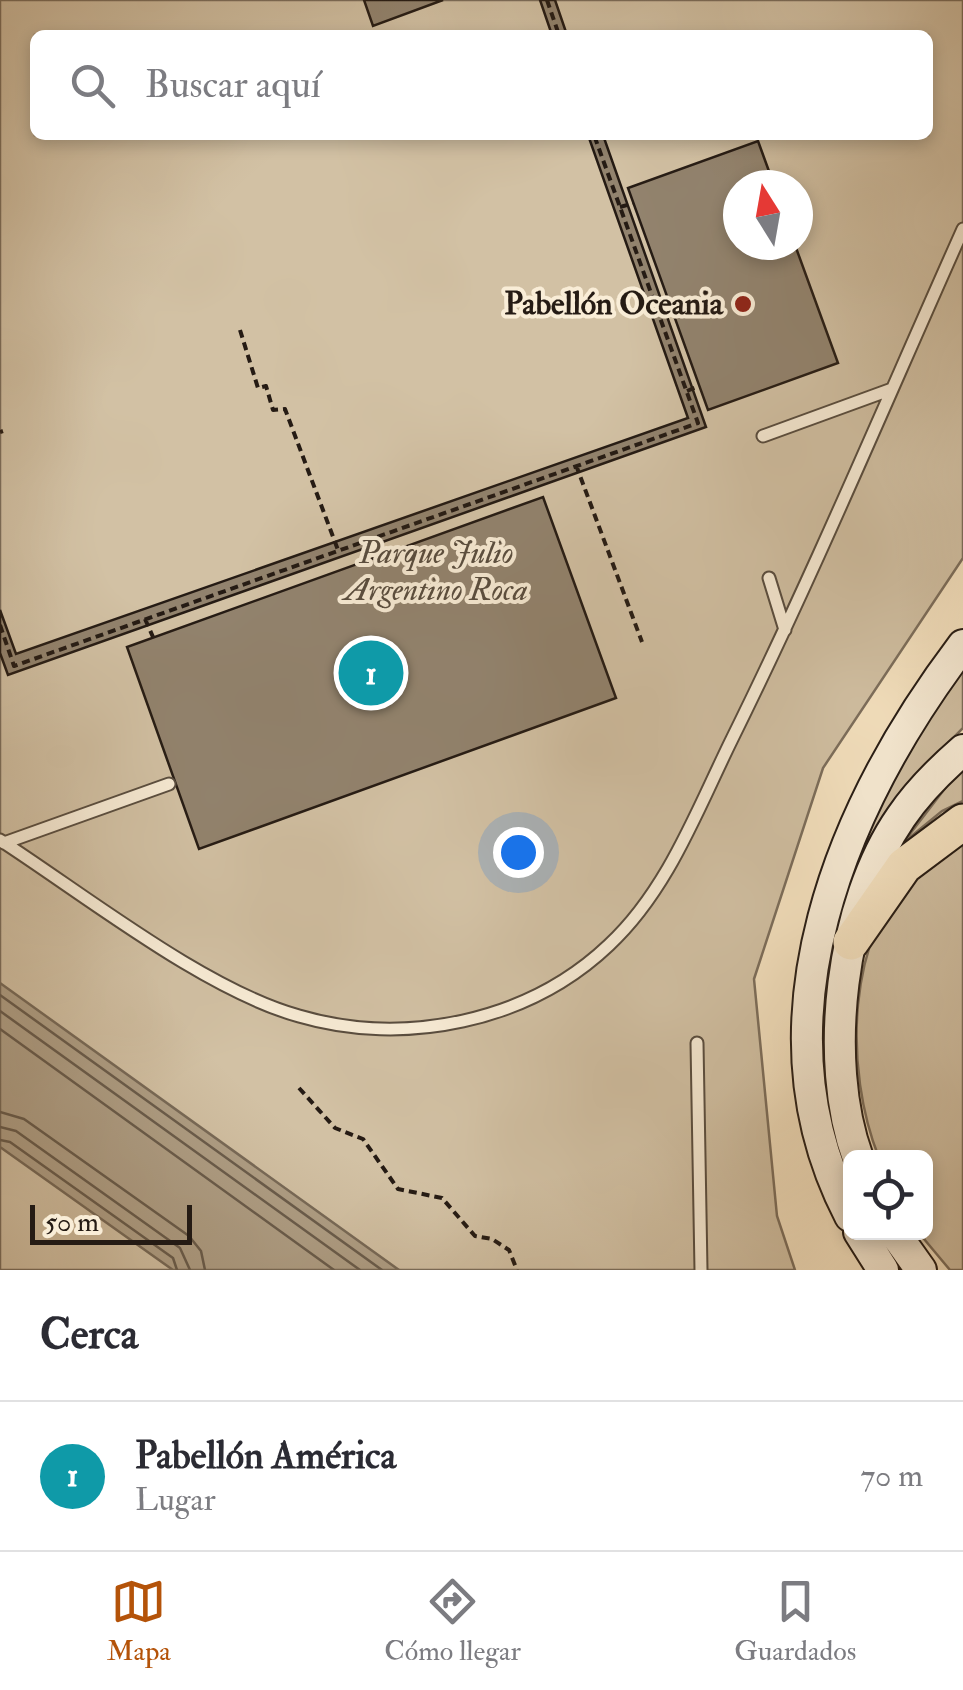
<!DOCTYPE html>
<html lang="es">
<meta charset="utf-8">
<style>
:root{--surface:#fff;--page:#f7f7f7;--text:#2b2b33;--muted:#7c7c81;--line:#e1e1e2;--accent:#b45309}
body{margin:0;font-family:"IM FELL Double Pica",serif;background:var(--page);color:var(--text)}
.controls{position:absolute;right:30px;bottom:30px;display:grid;overflow:hidden;border-radius:15px;box-shadow:0 5px 15px #0003}
.controls button{width:90px;height:90px;display:grid;place-items:center;padding:0;border:0;border-bottom:2px solid var(--line);background:var(--surface);color:var(--text);font:50px sans-serif}
.compass{position:absolute;left:723px;top:170px;width:90px;height:90px;border-radius:50%;background:var(--surface);box-shadow:0 5px 15px #0003;rotate:349deg}
.scale{position:absolute;left:30px;bottom:25px;width:162px;box-sizing:border-box;padding-left:10px;border:5px solid #251b14;border-top:0;font-size:28px;line-height:35px;white-space:nowrap;color:#251b14;-webkit-text-stroke:8px #f9edd7;paint-order:stroke}
.you{position:absolute;left:518px;top:852px;width:35px;height:35px;margin:-25px;border:8px solid #fff;border-radius:50%;background:#1a73e8;box-shadow:0 0 0 15px #1a73e833}
.badge{display:grid;place-items:center;width:65px;height:65px;border-radius:50%;background:var(--accent);color:#fff;font-size:32px;font-weight:700}
.pin{position:absolute;translate:-50% -50%;border:5px solid #fff;box-shadow:0 2px 10px #0006}
.list{margin:0;padding:0;list-style:none}
h2{display:flex;justify-content:space-between;align-items:center;height:130px;margin:0;padding:0 40px;font-size:42px}
h2 small{font-size:32px;font-weight:400;color:var(--muted)}
.list li{display:grid;grid-template-columns:65px 1fr auto;gap:30px;align-items:center;box-sizing:border-box;height:150px;padding:0 40px;border-top:2px solid var(--line)}
.list b{display:block;font-size:38px;white-space:nowrap}
.list p{margin:0;font-size:32px;white-space:nowrap;color:var(--muted)}
.list em{font-size:32px;font-style:normal;color:var(--muted)}
.icon{flex:none;width:55px;height:55px;fill:none;stroke:currentColor;stroke-width:2;stroke-linecap:round;stroke-linejoin:round}
.map{position:relative;flex:none;width:963px;height:1270px;overflow:hidden}
.search{position:absolute;background:var(--surface);box-shadow:0 5px 15px #0003;left:30px;right:30px;top:30px;height:110px;display:flex;align-items:center;gap:25px;box-sizing:border-box;padding:0 35px;border-radius:15px;color:var(--muted);font-size:38px}
.sheet{height:280px;background:var(--surface)}
nav{display:flex;justify-content:space-around;align-items:center;box-sizing:border-box;height:140px;border-top:2px solid var(--line);background:var(--surface);font-size:28px;color:var(--muted)}
nav a{display:grid;justify-items:center;gap:5px}
nav .on{color:var(--accent)}
.map>svg:first-child{display:block}
.green{fill:#d2c1a4;stroke:#7c6e5c;stroke-width:2.5;fill-rule:evenodd}
.water{fill:#af9f86;stroke:#786a58;stroke-width:2.5}
.lines{fill:none;stroke-linecap:round;stroke-linejoin:round}
.shore{stroke:#6a5d4d;stroke-width:2.5}
.building{fill:#92836e;stroke:#251b14;stroke-width:2.5}
.service-casing{stroke:#594d3f;stroke-width:15}
.secondary-casing{stroke:#251b14;stroke-width:34}
.primary-casing{stroke:#251b14;stroke-width:39}
.path{stroke:#251b14;stroke-width:4;stroke-dasharray:8 5;stroke-linecap:butt}
.service{stroke:#f9edd7;stroke-width:11}
.secondary{stroke:#f9edd7;stroke-width:30}
.primary{stroke:#f6e3c1;stroke-width:35}
.poi-dot{fill:#8f2418;stroke:#f9edd7;stroke-width:4}
.labels{text-anchor:middle;dominant-baseline:central;stroke-width:8;stroke-linejoin:round;paint-order:stroke}
.poi-label{font-size:32px;font-weight:bold;fill:#251b14;stroke:#f9edd7;text-anchor:end}
.park-label{font-size:32px;font-style:italic;fill:#594d3f;stroke:#f9edd7}
</style>
<div class="map">
<svg width="963" height="1270" viewBox="0 0 963 1270">
<rect width="100%" height="100%" fill="#f6e3c1"/>
<filter id="stains"><feTurbulence type="fractalNoise" baseFrequency=".002" numOctaves="4"/><feColorMatrix values="0 0 0 0 .2 0 0 0 0 .09 0 0 0 0 .02 0 0 0 .5 -.17"/></filter>
<radialGradient id="worn" r=".72"><stop offset=".6" stop-color="#630" stop-opacity="0"/><stop offset="1" stop-color="#630" stop-opacity=".3"/></radialGradient>
<path class="green" d="M0 0H963V558L823 768 754 979 777 1216 795 1270H0ZM35 35H928V135H35ZM738 185H798V245H738Z
M963 655V728L902 790 850 867 876 795Z
M963 765V801L942 811 903 843Z
M963 834V1270H950L919 1233 926 1232V1158H879C844 1070 845 935 918 865 931 853 949 844 963 834Z"/>
<path class="water" d="M0 983 399 1270H173L0 1147Z"/>
<g class="lines">
<path class="shore" d="M0 995 382 1270
M0 1011 360 1270
M0 1029 334 1270
M0 1112 24 1119 189 1236 201 1251 205 1270
M0 1127 16 1131 180 1248 190 1270
M0 1140 10 1142 173 1258 177 1270"/>
</g>
<path class="building" d="M364 0H443L373 26Z
M540 0H555L567 35H552Z
M588 135H603L706 427 8 675 0 653V610L16 654 688 418Z
M758 141 774 185H738V245H795L838 363 708 410 628 188Z
M543 497 616 698 199 849 127 647Z"/>
<g class="lines">
<defs>
<path id="service" d="M763 436 892 389
M769 578 785 630
M0 840C85 895 205 990 299 1016 404 1047 528 1022 609 945 668 890 697 810 732 739 815 571 887 399 963 229
M4 843 169 784
M697 1043 701 1270"/>
<path id="secondary" d="M858 1158C822 1060 841 903 901 817 918 792 940 770 963 750
M850 1216C749 1022 842 805 963 645
M859 1232 883 1270
M894 1232 921 1270"/>
<path id="primary" d="M851 942 904 866 963 822"/>
</defs>
<use href="#service" class="service-casing"/>
<use href="#secondary" class="secondary-casing"/>
<use href="#primary" class="primary-casing"/>
<path class="path" d="M547 0 559 35
M620 207 634 203
M240 330 258 388 266 386 273 410 285 409 338 550
M687 391 699 386
M0 432 3 431
M576 465 642 642
M145 619 153 637
M0 625 14 666 698 423 594 135
M299 1088 335 1128 363 1139 398 1189 442 1198 475 1236 492 1239 509 1250 517 1270"/>
<use href="#service" class="service"/>
<use href="#secondary" class="secondary"/>
<use href="#primary" class="primary"/>
</g>
<circle class="poi-dot" cx="743" cy="304" r="10"/>
<g class="labels">
<g class="poi-label">
<text x="723" y="304">Pabellón Oceania</text>
</g>
<g class="park-label">
<text x="436" y="553">Parque Julio<tspan x="436" dy="37">Argentino Roca</tspan></text>
</g>
</g>
<rect width="100%" height="100%" filter="url(#stains)"/>
<rect width="100%" height="100%" fill="url(#worn)"/>
</svg>
<div class="controls">
<button><svg class="icon" aria-label="locate" viewBox="0 0 24 24"><circle cx="12" cy="12" r="6"/><path d="M12 2v4M12 18v4M2 12h4M18 12h4"/></svg></button>
</div>
<svg class="compass" viewBox="-18 -18 36 36"><path d="M0-13l5 13h-10z" fill="#e53935"/><path d="M0 13l5-13h-10z" fill="#7c7c81"/></svg>
<div class="scale">50 m</div>
<div class="you"></div>
<div class="pin badge" style="left:371px;top:673px;background:#0f9aa8">1</div>
<div class="search"><svg class="icon" aria-label="search" viewBox="0 0 24 24"><circle cx="10" cy="10" r="6"/><path d="M15 15l6 6"/></svg>Buscar aquí</div>
</div>
<section class="sheet">
<h2>Cerca<small></small></h2>
<ul class="list">
<li><span class="badge" style="background:#0f9aa8">1</span><div><b>Pabellón América</b><p>Lugar</p></div><em>70 m</em></li>
</ul>
</section>
<nav>
<a class="on"><svg class="icon" aria-label="map" viewBox="0 0 24 24"><path d="M3 6l6-2 6 2 6-2v14l-6 2-6-2-6 2zM9 4v14M15 6v14"/></svg>Mapa</a>
<a><svg class="icon" aria-label="directions" viewBox="0 0 24 24"><path d="M12 3l9 9-9 9-9-9zM9 14v-3h6M13 9l2 2-2 2"/></svg>Cómo llegar</a>
<a><svg class="icon" aria-label="saved" viewBox="0 0 24 24"><path d="M7 4h10v16l-5-4-5 4z"/></svg>Guardados</a>
</nav>
